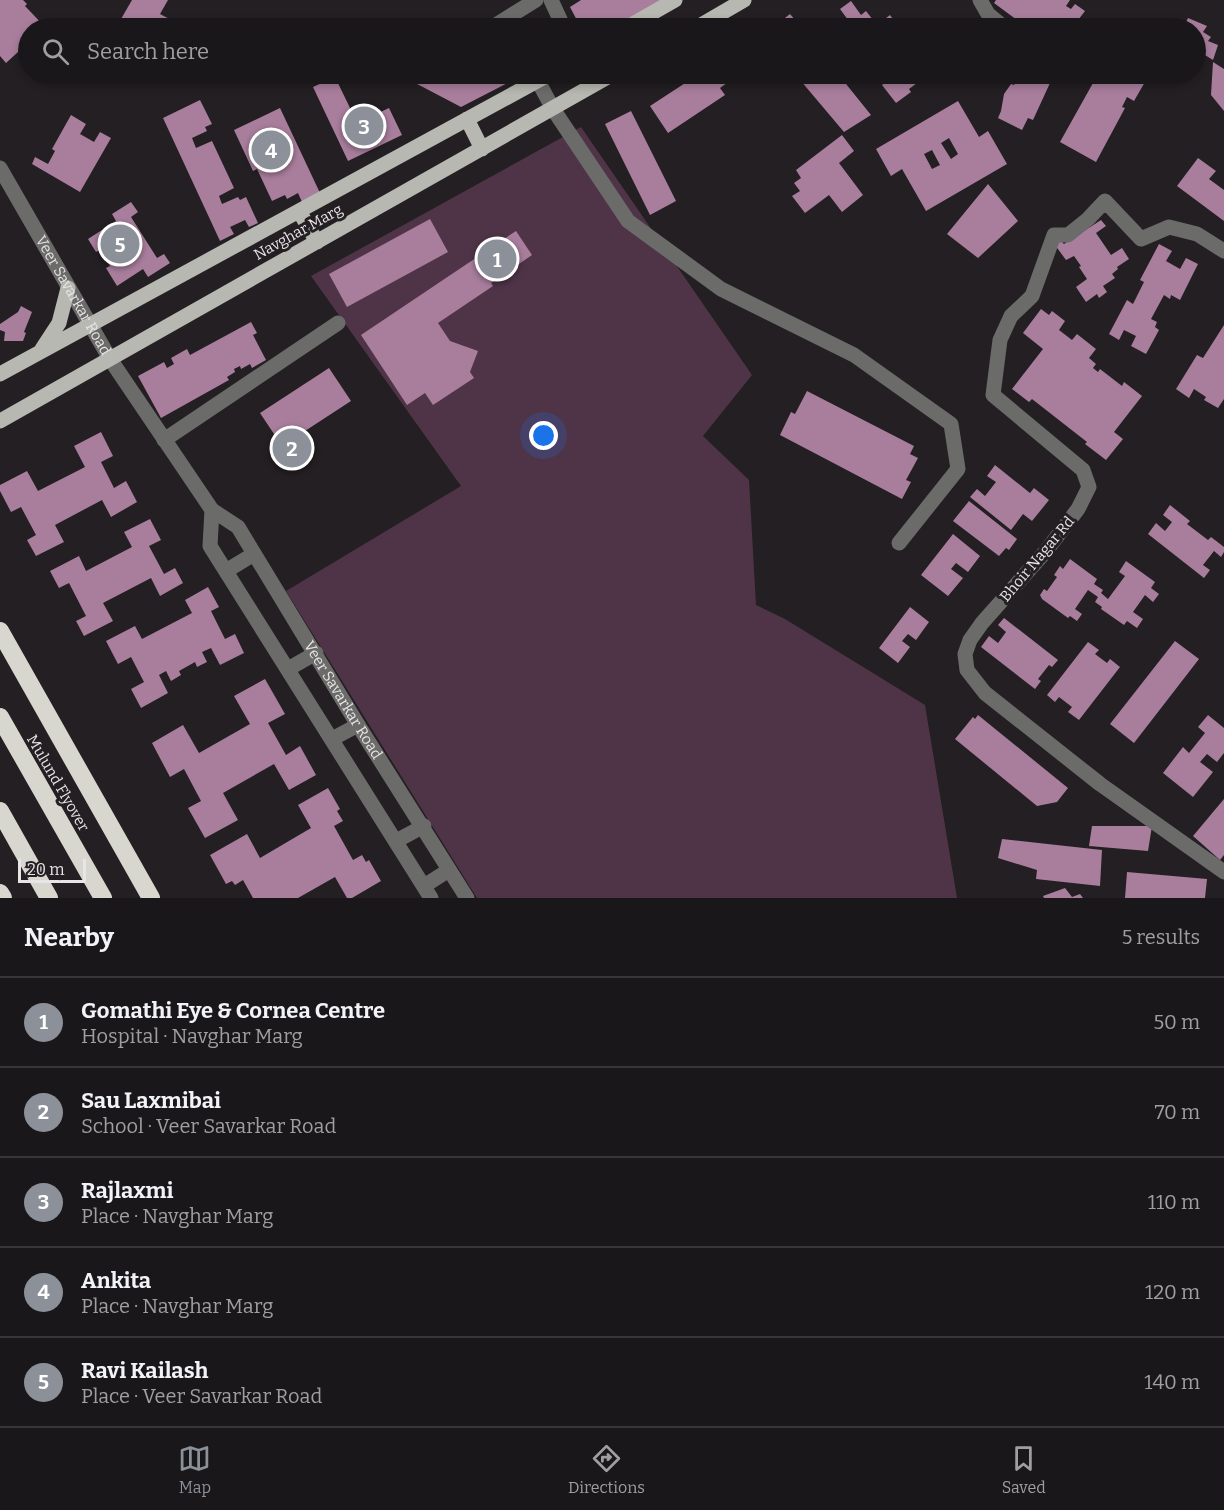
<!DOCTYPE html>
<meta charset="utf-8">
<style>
:root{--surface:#1a171a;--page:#272427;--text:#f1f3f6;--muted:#9f9fa2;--line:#383639;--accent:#8c9099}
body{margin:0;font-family:Bitter,serif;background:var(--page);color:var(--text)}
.scale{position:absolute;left:18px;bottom:15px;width:68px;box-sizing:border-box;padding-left:6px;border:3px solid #e8e5e7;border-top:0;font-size:16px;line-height:21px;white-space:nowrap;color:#e8e5e7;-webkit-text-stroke:4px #231f22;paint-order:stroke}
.you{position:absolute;left:544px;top:436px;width:21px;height:21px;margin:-15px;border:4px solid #fff;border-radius:50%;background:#1a73e8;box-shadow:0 0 0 9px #1a73e833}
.badge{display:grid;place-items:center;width:39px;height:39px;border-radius:50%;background:var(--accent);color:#fff;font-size:20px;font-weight:700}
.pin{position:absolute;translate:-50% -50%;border:3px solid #fff;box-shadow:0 2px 6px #0006}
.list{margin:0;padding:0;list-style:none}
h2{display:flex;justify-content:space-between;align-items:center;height:78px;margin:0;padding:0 24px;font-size:26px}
h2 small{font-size:20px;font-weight:400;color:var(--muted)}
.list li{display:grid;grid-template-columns:39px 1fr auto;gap:18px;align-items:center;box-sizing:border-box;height:90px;padding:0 24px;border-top:2px solid var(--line)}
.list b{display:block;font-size:22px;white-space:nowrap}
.list p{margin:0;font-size:20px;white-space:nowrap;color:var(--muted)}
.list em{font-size:20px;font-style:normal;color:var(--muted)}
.icon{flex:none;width:33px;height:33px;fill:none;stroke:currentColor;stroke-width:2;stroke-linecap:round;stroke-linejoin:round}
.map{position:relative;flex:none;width:1224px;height:898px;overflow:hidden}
.search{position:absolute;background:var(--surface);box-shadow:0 3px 9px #0003;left:18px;right:18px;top:18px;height:66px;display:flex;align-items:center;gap:15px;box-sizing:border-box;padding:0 21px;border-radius:33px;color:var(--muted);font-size:22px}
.sheet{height:528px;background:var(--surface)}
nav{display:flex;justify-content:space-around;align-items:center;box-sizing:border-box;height:84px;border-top:2px solid var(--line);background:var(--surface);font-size:16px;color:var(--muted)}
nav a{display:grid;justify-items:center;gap:3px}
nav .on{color:var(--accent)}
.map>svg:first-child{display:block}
.green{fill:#4f3448}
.building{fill:#a97e9d;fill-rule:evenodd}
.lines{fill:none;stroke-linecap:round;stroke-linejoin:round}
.minor{stroke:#6b6b69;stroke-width:15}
.major{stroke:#b8b8b2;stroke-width:15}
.highway{stroke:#d7d7d0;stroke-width:18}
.labels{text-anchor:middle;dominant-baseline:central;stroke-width:6;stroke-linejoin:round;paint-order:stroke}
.street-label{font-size:15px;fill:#e8e5e7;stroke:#231f22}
</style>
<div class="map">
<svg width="1224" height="898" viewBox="0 0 1224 898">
<rect width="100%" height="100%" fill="#231f22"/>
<path class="green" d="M581 127 752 375 703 436 749 480 756 605 785 619 925 705 957 898H477L286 591 461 486 311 276Z"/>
<path class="building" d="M0 0H23L27 4 25 6 46 28H28V52L27 51 22 56 18 52 6 63 0 56Z
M132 0H168L160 14 177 23 173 28H122L126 22 121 19Z
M581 0H671L618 28H581L570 7Z
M996 0H1070L1066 6 1071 9 1075 4 1085 11 1072 28 1059 19 1052 28H1028L994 3Z
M851 1 861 15 866 11 877 25 890 15 898 26 894 28H848L847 27 851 24 840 9Z
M790 14 802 28H772Z
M1188 18 1207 26 1203 32 1211 37 1208 41 1218 45 1213 60 1200 52 1202 48 1196 43V28L1184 26Z
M1213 62 1224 69V111L1211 95Z
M398 74H525L461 107Z
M699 74H726L731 80 720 88 725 95 668 133 650 106Z
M795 74H838L871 115 844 132Z
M891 74H929L909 89 911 92 896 103 882 85 893 77Z
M1020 74H1031L1050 83 1033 120 1028 118 1022 130 998 118 1001 111 1004 94 1011 84 1014 85Z
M1098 74H1145L1149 75 1134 101 1127 97 1122 107 1125 108 1096 162 1060 142Z
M335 77 352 112 366 105 372 116 389 108 402 135 348 161 313 87Z
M200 100 212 124 205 127 207 131 192 138 196 148 212 141 234 188 219 196 222 204 238 197 240 200 246 197 258 223 249 227 245 220 230 227 234 234 220 241 163 118Z
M958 101 979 137 988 131 1007 164 926 211 902 169 891 176 876 149ZM949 138 958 154 951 159 941 143ZM932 150 940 165 932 169 924 154Z
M280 108 320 193 302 202 298 193 287 199 285 195 272 201 257 169 253 171 234 130Z
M631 111 676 201 650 215 605 124Z
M71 115 86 124 80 134 94 142 100 132 111 138 80 192 32 164 35 157 48 164 55 151 52 149Z
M842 135 854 151 839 163 863 195 842 212 829 195 805 213 792 196 800 191 794 183 801 178 796 170Z
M1198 158 1216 171 1209 179 1224 190V221L1177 186Z
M988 184 1018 221 978 258 947 234Z
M131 202 138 212 131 217 157 258 164 254 170 263 148 277 143 269 117 286 106 268 110 266 100 250 96 252 88 239 116 221 112 214Z
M430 219 448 252 347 307 329 274Z
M1101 220 1106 226 1096 233 1111 255 1122 248 1129 259 1117 267 1118 269 1112 274 1115 278 1103 286 1107 292 1099 298 1097 294 1086 302 1076 287 1087 279 1079 267 1081 266 1074 256 1066 260 1055 245 1061 241 1064 244Z
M516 231 532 255 491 283 493 286 438 323 450 341 478 351 470 372 474 378 433 405 425 393 407 405 361 335Z
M1159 244 1172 251 1166 261 1180 269 1186 258 1198 264 1180 300 1171 295 1170 299 1164 295 1151 319 1157 322 1155 327 1159 330 1146 354 1131 346 1136 336 1124 330 1119 340 1109 334 1127 300 1133 304 1144 282 1140 280Z
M21 306 32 312 24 332 26 333 23 341H4L5 332 0 330V324L18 312Z
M1041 309 1049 315 1052 311 1065 321 1059 330 1072 340 1077 334 1096 349 1089 358 1096 364 1093 368 1098 372 1100 369 1122 386 1124 382 1142 396 1114 432 1123 439 1106 460 1085 444 1087 442 1032 399 1029 402 1012 389 1043 349 1023 333Z
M251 322 257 333 253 335 266 360 252 368 250 364 241 369 240 366 234 369 235 372 227 377 229 380 161 418 138 376 164 362 167 368 174 364 171 358 187 349 190 355Z
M1224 325V399L1218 408 1204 400 1206 397 1194 389 1189 398 1176 389 1197 355 1203 358Z
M329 368 351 401 282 446 260 413Z
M807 391 914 446 910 454 918 458 906 480 911 482 902 499 780 435 791 412 795 414Z
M101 432 113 456 101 462 114 488 126 481 137 502 111 517 102 500 55 525 64 542 36 556 27 540 36 535 21 507 11 512 0 491V485L27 471 38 491 85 467 74 446Z
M995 465 1030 493 1034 488 1049 500 1032 521 1023 514 1011 530 970 497 977 489 985 496 996 482 987 476Z
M969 501 1017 539 1009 550 1006 548 999 556 953 521Z
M1170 505 1190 521 1187 524 1208 540 1211 537 1224 547V552L1221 557 1214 551 1203 565 1210 570 1204 578 1148 534 1156 523 1165 531 1172 522 1163 515Z
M150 519 161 540 149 546 164 574 175 568 183 583 160 596 151 578 103 603 113 621 84 636 76 621 86 616 69 583 59 588 50 571 79 556 86 571 132 547 124 532Z
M953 534 980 556 968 572 956 563 951 569 963 578 948 596 921 575Z
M1070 559 1097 579 1094 584 1103 590 1101 593 1108 599 1125 576 1119 572 1126 561 1155 582 1151 588 1159 594 1153 602 1145 595 1133 612 1143 619 1137 628 1127 621 1124 625 1101 609 1102 607 1095 602 1098 597 1088 590 1075 609 1082 614 1077 621 1070 616 1068 618 1042 599 1040 595 1044 589 1047 591 1057 577 1054 575 1060 566 1063 569Z
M208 587 219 607 211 611 225 639 235 634 244 653 220 665 211 648 202 652 207 662 197 667 195 662 179 671 181 675 171 681 166 671 159 675 168 693 141 708 131 689 144 682 131 657 118 664 106 641 135 626 142 639 192 613 185 600Z
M910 607 929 622 916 640 908 634 902 641 910 647 898 663 879 648Z
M1004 618 1058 660 1052 667 1049 665 1038 679 1041 681 1035 689 981 647 989 636 998 643 1006 632 998 625Z
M1175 641 1199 659 1134 743 1110 724Z
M1088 642 1099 650 1095 654 1107 663 1110 659 1120 667 1079 720 1068 712 1072 707 1059 697 1055 702 1047 695Z
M265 679 285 714 268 723 286 755 300 746 316 775 289 790 274 764 223 793 238 820 205 838 188 808 201 801 184 769 170 777 152 743 183 725 199 753 250 724 234 696Z
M978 715 1068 788 1057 802 1037 806 955 739 973 717 975 719Z
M1208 715 1224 728V753L1217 762 1207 754 1200 762 1213 772 1193 797 1163 773 1183 747 1189 753 1205 733 1198 727Z
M328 788 340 809 337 811 343 821 334 826 353 860 362 855 366 862 369 860 381 881 352 898H347L335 877 298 898H253L243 880 235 885 232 881 226 884 210 855 247 834 260 858 311 828 298 805Z
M1224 799V855L1220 860 1193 836Z
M1092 826H1152L1148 851 1089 846Z
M1002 839 1102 850 1100 886 1036 879 1037 870 998 858Z
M1127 872 1207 879 1205 898H1125Z
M1065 888 1072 897 1080 894 1083 898H1044L1043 896Z"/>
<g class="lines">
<g class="minor">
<path d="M551 0 564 28"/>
<path d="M980 0 988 14 1005 28"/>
<path d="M491 28 536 0"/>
<path d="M538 81 553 109 628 221 721 289 854 355 951 424 958 469 899 543"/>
<path id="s1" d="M0 168 110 359 212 510 238 527 358 725 467 898"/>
<path d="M1224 251 1197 234 1169 227 1141 239 1105 201 1088 219 1068 235H1054L1032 296 1011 316 1000 340 993 395 1083 470 1089 487 1078 509 1046 551 982 623 970 640 965 654 967 670 985 693 1100 784 1224 872"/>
<path d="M164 440 338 323"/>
<path d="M212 510 210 546 431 898"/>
<path d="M226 571 254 554"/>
<path d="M288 669 316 653"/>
<path d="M332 739 358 725"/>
<path d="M396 841 424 826"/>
<path d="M424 886 449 870"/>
</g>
<path class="major" d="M626 28 675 0
M696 28 744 0
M467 119 482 149
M299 211 317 242
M42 349 59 323 68 288
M0 374 550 74
M0 421 613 74"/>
<path class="highway" d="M0 631 151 898
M0 717 103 898
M0 811 49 898
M0 893 3 898"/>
</g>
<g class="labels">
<g class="street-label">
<text transform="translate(298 232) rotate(-29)">Navghar Marg</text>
<text stroke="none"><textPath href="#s1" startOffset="147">Veer Savarkar Road</textPath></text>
<text transform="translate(1037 559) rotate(-50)">Bhoir Nagar Rd</text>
<text stroke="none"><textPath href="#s1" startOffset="636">Veer Savarkar Road</textPath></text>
<text transform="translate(58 783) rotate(60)">Mulund Flyover</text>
</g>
</g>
</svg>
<div class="scale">20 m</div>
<div class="you"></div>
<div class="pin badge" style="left:497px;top:259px">1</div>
<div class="pin badge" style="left:292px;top:448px">2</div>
<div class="pin badge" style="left:364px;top:126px">3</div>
<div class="pin badge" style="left:271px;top:150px">4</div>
<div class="pin badge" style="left:120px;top:244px">5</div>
<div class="search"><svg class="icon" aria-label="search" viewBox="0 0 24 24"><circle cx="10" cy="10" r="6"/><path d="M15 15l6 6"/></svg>Search here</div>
</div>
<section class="sheet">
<h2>Nearby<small>5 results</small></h2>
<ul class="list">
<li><span class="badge">1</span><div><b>Gomathi Eye &amp; Cornea Centre</b><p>Hospital · Navghar Marg</p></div><em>50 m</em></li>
<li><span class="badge">2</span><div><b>Sau Laxmibai</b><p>School · Veer Savarkar Road</p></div><em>70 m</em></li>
<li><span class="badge">3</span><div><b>Rajlaxmi</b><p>Place · Navghar Marg</p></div><em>110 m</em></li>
<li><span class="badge">4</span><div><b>Ankita</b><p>Place · Navghar Marg</p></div><em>120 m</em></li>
<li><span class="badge">5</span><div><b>Ravi Kailash</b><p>Place · Veer Savarkar Road</p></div><em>140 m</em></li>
</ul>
</section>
<nav>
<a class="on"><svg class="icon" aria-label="map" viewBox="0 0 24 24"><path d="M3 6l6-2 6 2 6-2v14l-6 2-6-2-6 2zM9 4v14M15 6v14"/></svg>Map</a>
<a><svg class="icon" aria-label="directions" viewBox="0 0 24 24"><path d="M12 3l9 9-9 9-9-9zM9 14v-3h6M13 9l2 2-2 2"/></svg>Directions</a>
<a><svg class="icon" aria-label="saved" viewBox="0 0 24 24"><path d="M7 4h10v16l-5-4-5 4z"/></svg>Saved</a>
</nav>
